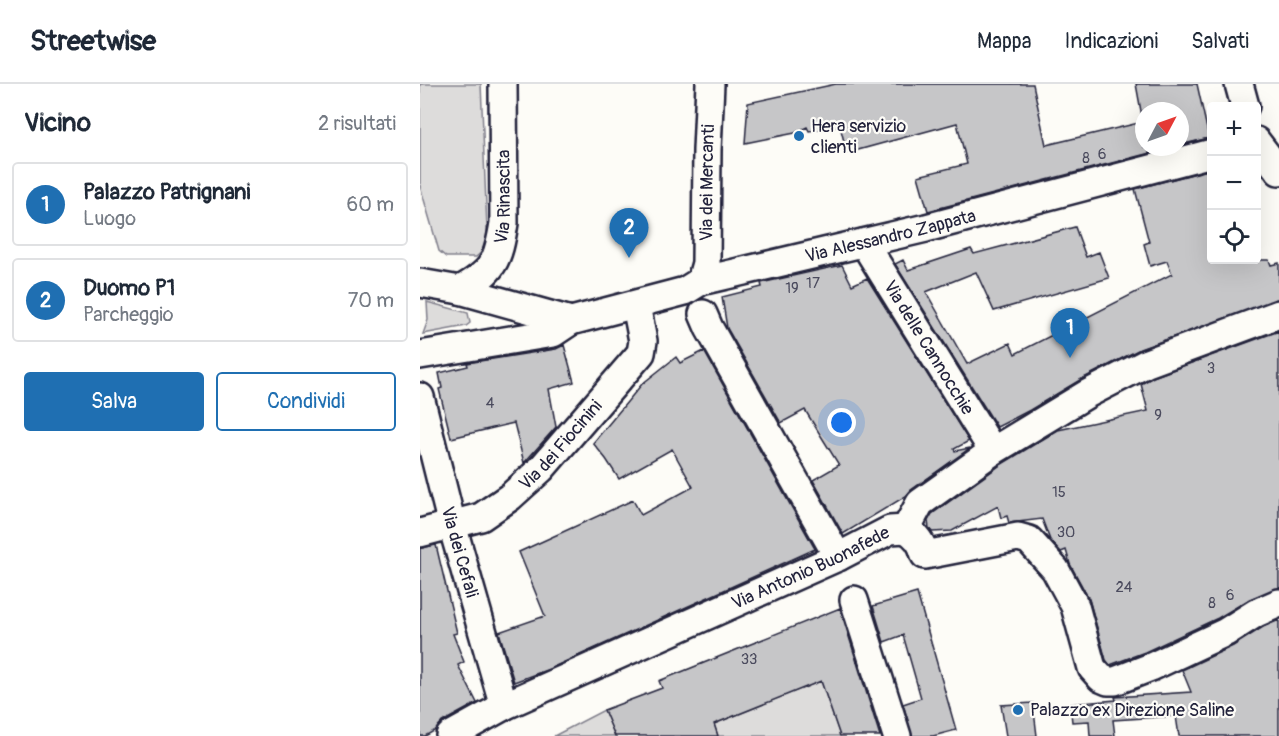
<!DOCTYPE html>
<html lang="it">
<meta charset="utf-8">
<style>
:root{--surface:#fff;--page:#f2f2f3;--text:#1f2937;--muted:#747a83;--line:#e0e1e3;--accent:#1f6fb2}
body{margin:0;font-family:Pangolin,sans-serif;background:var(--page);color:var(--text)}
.controls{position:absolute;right:18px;top:18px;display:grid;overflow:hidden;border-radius:6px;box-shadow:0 6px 24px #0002}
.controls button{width:54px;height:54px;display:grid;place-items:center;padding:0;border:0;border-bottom:2px solid var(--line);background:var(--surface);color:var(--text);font:30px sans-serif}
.compass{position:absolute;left:715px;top:18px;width:54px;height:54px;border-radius:50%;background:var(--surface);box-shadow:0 6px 24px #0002;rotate:49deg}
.you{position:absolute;left:422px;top:339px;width:21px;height:21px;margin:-15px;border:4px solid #fff;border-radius:50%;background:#1a73e8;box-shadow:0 0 0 9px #1a73e833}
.badge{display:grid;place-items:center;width:39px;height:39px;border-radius:50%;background:var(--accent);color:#fff;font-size:20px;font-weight:700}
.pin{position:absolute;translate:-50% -50px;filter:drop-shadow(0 2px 3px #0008)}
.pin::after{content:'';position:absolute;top:32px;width:21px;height:18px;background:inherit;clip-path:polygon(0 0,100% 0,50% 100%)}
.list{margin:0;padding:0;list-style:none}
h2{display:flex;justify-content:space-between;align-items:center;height:78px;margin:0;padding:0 24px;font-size:26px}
h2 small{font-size:20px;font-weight:400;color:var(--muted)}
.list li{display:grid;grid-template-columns:39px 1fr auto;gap:18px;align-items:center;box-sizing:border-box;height:84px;margin:0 12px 12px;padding:0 12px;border:2px solid var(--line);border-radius:6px}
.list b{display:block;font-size:22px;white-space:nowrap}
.list p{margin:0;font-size:20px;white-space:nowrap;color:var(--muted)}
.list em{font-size:20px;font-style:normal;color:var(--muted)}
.actions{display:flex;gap:12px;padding:18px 24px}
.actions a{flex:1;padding:14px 0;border:2px solid var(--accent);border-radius:6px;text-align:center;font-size:21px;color:var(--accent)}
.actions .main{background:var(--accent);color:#fff}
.icon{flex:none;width:33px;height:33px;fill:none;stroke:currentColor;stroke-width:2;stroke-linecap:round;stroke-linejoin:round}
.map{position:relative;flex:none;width:859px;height:652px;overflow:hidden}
header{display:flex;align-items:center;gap:36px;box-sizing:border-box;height:84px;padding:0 30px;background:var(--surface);border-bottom:2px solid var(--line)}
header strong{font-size:28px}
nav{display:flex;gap:33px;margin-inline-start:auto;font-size:21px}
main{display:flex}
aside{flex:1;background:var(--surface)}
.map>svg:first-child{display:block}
.green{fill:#dddcdb;stroke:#807f8b;stroke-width:1.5}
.building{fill:#c6c6c8;stroke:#22223b;stroke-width:1.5}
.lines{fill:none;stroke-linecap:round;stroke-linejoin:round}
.street-casing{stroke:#22223b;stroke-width:32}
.street{stroke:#fdfcf7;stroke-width:27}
.poi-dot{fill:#1f6fb2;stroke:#fdfcf7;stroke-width:2}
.labels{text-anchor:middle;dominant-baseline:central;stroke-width:4.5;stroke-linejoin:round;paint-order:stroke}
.number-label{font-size:15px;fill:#4b4b5e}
.poi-label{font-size:18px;fill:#22223b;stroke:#fdfcf7;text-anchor:start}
.street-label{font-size:18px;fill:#22223b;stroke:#fdfcf7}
</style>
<header>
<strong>Streetwise</strong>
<nav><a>Mappa</a><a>Indicazioni</a><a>Salvati</a></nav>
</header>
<main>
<aside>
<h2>Vicino<small>2 risultati</small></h2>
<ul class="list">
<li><span class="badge">1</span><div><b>Palazzo Patrignani</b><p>Luogo</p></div><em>60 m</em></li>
<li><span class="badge">2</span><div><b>Duomo P1</b><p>Parcheggio</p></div><em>70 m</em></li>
</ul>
<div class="actions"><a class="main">Salva</a><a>Condividi</a></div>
</aside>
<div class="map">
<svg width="859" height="652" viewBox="0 0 859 652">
<rect width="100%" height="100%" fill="#fdfcf7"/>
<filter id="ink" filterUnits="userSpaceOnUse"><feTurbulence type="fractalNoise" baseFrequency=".0167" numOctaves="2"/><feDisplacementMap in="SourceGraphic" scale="12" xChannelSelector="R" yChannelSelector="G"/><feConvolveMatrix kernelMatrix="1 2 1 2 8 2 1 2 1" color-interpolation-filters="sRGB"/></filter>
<g filter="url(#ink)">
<path class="green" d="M0 0H61L67 145 66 164 56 173H26L19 167 0 102Z
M7 218 48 229 50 239 46 242 3 250 8 236Z
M401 597 420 652H298L294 640Z
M184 626 195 652H134Z"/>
<path class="building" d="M416 0H613L626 61 723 38 716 0H777L789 54 760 61V27H724V63H753L508 127 498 92 547 80 537 39 427 69 420 42 389 47 387 43 375 49 325 59 328 19Z
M792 85V176H849L851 181 859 179V215L720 265 660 296 610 326 577 343 475 180 483 176 488 186 551 165 554 170 655 143 666 173 679 168 689 194 574 227 556 188 506 208 547 280 590 259 595 270 752 190 747 177 730 182 724 160 729 158 715 105Z
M422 181 432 201 447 194 549 357 534 365 535 367 550 364 491 406 486 412 423 450 393 396 419 381 385 326 361 339 307 244 302 213 342 203 341 199Z
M859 247V504L830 515 798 534 725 568 690 581 686 576 669 515 650 480 646 466 641 468 630 456 622 435 589 439 587 432 581 434 578 422 532 447 512 448 509 444 508 437 512 430 582 380 638 346 728 327 721 300 733 293Z
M144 261 154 298 129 305 136 343 104 379 94 339 31 354 19 305 22 304 19 289 48 282 47 279 136 265Z
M284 267 395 465 129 585 94 598 79 548 125 532 99 468 213 416 221 431 273 403 252 365 199 395 186 375 173 359 222 300 256 273 260 279Z
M16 461 37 549 33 550 44 578 38 581 57 619 22 638 16 646 5 652H0V464Z
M497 509 536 646 513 652H492L483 620 501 614 483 551 464 558 453 522Z
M420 524 460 652H420L401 597 294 640 298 652H195L184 626 242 604 239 597Z
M859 536V652H759L756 632 693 636 695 652H670L669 637 652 638 650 620 696 616 695 613 771 608 762 586 813 562 843 543Z
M613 619 617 652H586L581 621Z"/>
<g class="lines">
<defs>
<g id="street">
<path d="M819 0 825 22"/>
<path d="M836 57 859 87"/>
<path id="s1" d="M444 159 573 367"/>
<path id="s2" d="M281 197 286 179 287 66 290 0"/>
<path d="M0 199 40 206 151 237"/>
<path id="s3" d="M40 206C74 187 78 177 84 139L83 0"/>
<path d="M283 230 289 244 418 473"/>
<path id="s4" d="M0 271 133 249 151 237 265 207 281 197 506 144 792 69"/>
<path id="s5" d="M0 313 32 441 84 622"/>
<path d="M486 445C497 452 502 459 505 471L598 453 609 456 635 485 655 522 672 584 681 594 688 597H695L731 583 806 548 836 529 859 519"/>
<path d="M486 445 500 419 573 367 667 310 727 279 859 230"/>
<path id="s6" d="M0 449 61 433 90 413 121 385 221 269 223 257 216 221"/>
<path d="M434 516 477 652"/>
<path id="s7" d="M30 652 84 622 418 473 470 446 486 445"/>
</g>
</defs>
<use href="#street" class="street-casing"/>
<use href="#street" class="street"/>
</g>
</g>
<g class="poi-dot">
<circle cx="379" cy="52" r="6"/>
<circle cx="598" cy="626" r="6"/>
</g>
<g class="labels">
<g class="number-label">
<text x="682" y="70">6</text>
<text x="666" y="74">8</text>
<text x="393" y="199">17</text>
<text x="372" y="204">19</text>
<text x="791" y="284">3</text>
<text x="70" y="319">4</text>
<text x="738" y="331">9</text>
<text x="639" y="408">15</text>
<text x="646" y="448">30</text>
<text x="704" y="503">24</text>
<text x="810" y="511">6</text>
<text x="792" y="519">8</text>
<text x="329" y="575">33</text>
</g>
<g class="poi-label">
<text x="391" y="42">Hera servizio<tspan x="391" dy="21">clienti</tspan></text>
<text x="610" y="626">Palazzo ex Direzione Saline</text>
</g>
<g class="street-label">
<text stroke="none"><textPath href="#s2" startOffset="99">Via dei Mercanti</textPath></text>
<text stroke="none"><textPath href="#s3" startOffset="111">Via Rinascita</textPath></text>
<text stroke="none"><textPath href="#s4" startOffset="488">Via Alessandro Zappata</textPath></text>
<text stroke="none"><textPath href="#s1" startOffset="123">Via delle Cannocchie</textPath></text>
<text stroke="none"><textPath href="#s6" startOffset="171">Via dei Fiocinini</textPath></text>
<text stroke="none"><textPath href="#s5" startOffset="160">Via dei Cefali</textPath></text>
<text stroke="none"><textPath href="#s7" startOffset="398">Via Antonio Buonafede</textPath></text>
</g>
</g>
</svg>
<div class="controls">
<button>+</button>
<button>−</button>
<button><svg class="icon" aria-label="locate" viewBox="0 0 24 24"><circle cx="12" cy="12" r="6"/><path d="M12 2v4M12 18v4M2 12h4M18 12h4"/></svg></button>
</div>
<svg class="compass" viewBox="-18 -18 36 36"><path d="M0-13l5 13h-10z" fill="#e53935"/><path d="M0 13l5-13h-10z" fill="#747a83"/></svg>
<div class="you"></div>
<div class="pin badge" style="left:650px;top:274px">1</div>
<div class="pin badge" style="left:209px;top:174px">2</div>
</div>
</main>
